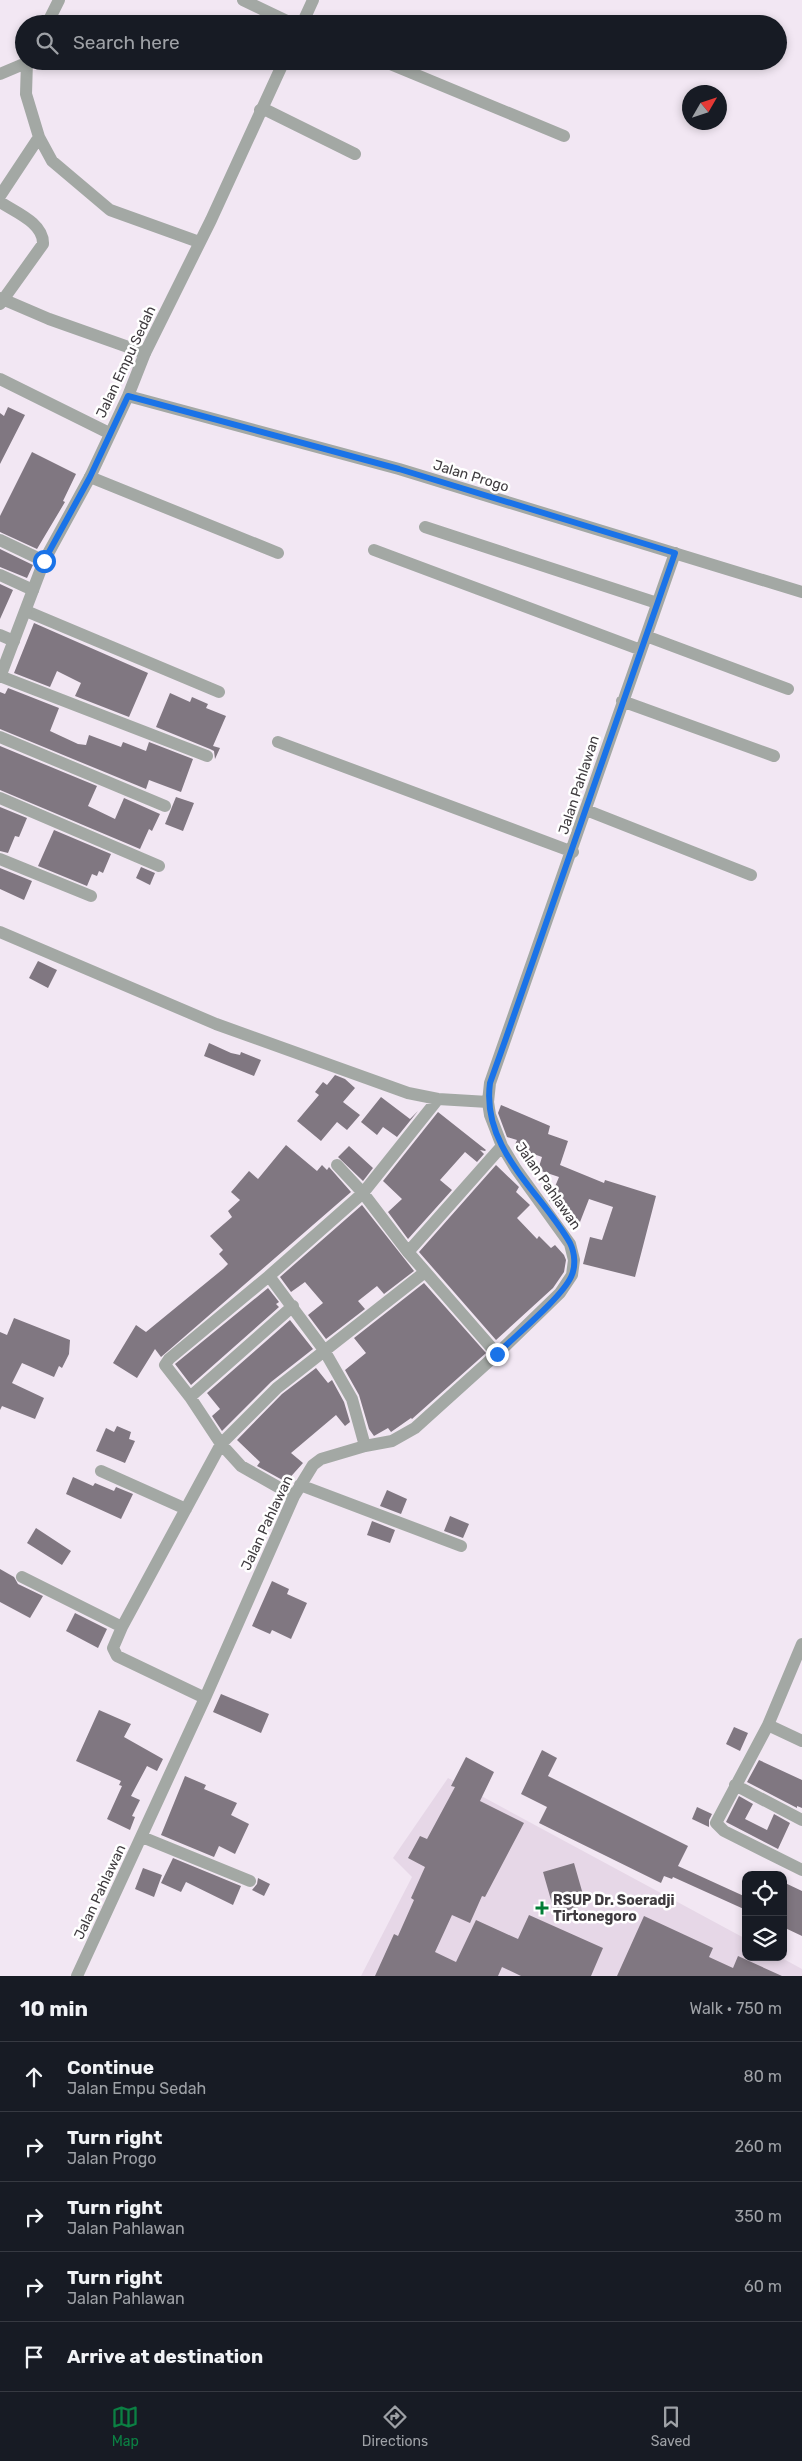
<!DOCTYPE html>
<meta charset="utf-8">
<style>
:root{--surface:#171b24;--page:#242831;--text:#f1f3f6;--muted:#9ea1a6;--line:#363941;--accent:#0b8043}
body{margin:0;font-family:Rubik,sans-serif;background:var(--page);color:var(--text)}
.controls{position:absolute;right:15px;bottom:15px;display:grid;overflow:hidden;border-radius:10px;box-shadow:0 2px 8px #0003}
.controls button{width:45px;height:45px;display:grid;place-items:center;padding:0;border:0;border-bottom:1px solid var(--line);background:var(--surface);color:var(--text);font:25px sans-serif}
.compass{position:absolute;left:682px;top:85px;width:45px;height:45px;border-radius:50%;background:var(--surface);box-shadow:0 2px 8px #0003;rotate:51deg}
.stop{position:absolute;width:15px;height:15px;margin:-11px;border:4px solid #1a73e8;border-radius:50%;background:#fff}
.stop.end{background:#1a73e8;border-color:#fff;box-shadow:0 1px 5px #0008}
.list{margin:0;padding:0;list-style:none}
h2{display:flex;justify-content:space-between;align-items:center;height:65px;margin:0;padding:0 20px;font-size:21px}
h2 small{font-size:16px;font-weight:400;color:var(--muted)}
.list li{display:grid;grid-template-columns:32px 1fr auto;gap:15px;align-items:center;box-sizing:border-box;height:70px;padding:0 20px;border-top:1px solid var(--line)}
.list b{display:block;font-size:19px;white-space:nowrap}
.list p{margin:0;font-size:16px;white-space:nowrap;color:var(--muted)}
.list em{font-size:16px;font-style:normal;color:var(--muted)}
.icon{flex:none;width:28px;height:28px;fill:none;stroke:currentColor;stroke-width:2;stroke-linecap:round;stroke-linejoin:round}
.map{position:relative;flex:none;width:802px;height:1976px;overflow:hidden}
.search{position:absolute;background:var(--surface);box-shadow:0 2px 8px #0003;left:15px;right:15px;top:15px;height:55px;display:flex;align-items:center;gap:12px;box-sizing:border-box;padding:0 18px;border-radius:28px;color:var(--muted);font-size:19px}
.sheet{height:415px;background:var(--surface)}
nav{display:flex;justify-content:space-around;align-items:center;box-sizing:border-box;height:70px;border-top:1px solid var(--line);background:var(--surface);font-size:14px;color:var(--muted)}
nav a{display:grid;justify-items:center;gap:2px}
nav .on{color:var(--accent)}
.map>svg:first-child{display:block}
.built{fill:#e6d7e7}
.building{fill:#807781}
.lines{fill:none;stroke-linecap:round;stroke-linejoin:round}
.minor{stroke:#a3a8a4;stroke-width:12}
.tertiary{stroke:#a3a8a4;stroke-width:12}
.route{stroke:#1a73e8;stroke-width:6}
.poi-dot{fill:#007d35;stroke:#fff;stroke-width:2}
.labels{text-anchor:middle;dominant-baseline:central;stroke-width:5;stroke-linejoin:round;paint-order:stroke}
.street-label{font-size:14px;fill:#3f3b3f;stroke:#fff}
.poi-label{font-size:14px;font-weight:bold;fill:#3f3b3f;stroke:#fff;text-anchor:start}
</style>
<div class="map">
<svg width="802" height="1976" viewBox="0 0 802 1976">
<rect width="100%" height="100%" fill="#f2e7f3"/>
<path class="built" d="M448 1778 746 1939V1957H780L802 1969V1976H361L412 1877 393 1858Z"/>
<path class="building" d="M8 407 25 415 0 464V413L4 416Z
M32 452 76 474 63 501 65 502 37 549 0 532V516Z
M0 549 33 565 27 578 0 567Z
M0 584 13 590 0 619Z
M34 623 148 673 129 717 75 696 81 683 57 671 50 687 14 673Z
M8 688 59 708 50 731 78 744 86 745 89 735 121 747 123 742 146 751 149 742 193 759 181 792 149 780 146 789 0 729V692L5 694Z
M170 693 190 702 192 697 208 704 206 708 226 716 213 746 220 748 215 759 214 751 210 749 156 727Z
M0 746 97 786 88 806 115 819 124 798 160 814 152 831 149 829 140 849 0 790Z
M176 797 194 803 183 831 165 824Z
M0 807 27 818 19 837 15 836 8 853 0 851Z
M54 830 111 854 103 873 99 871 97 876 92 874 87 886 38 866Z
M141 867 155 873 150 885 136 878Z
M0 868 32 881 24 900 0 889Z
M38 961 57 970 48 988 29 978Z
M209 1043 231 1053 240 1055 241 1052 261 1060 254 1076 204 1056Z
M335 1075 345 1079 355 1088 343 1102 360 1115 347 1130 337 1122 321 1141 297 1121 319 1095 315 1092 323 1082 327 1085Z
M381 1097 410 1119 418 1111 397 1137 383 1127 377 1135 361 1122Z
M501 1105 550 1126 548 1134 568 1141 560 1165 604 1183 605 1180 656 1196 635 1277 583 1264 590 1237 602 1240 613 1207 589 1199 580 1222 558 1213 560 1206 549 1201 559 1177 538 1170 542 1157 514 1147 517 1140 507 1137 498 1113Z
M438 1112 486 1150 485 1151 480 1150 484 1154 477 1162 465 1152 440 1180 452 1190 408 1239 388 1212 402 1199 383 1181Z
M286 1145 317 1171 322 1165 327 1170 329 1167 351 1192 161 1357 155 1349 137 1378 113 1363 136 1325 146 1332 223 1269 228 1264 219 1254 223 1250 210 1236 232 1217 228 1211 240 1200 231 1192 249 1171 258 1179Z
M349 1146 373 1168 363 1181 338 1157Z
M496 1165 519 1187 516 1192 530 1205 517 1218 537 1239 539 1236 551 1248 555 1245 564 1255 566 1260 564 1272 553 1288 496 1340 419 1252Z
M362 1205 414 1271 384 1294 377 1286 358 1301 365 1309 326 1339 308 1315 323 1303 305 1282 291 1292 280 1277Z
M424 1283 486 1353 412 1419 411 1418 391 1432 388 1428 374 1436 369 1429 359 1395 345 1370 366 1353 354 1338Z
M268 1288 279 1302 276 1304 279 1307 191 1385 175 1364Z
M14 1318 70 1340 69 1354 62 1368 59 1366 54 1377 22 1363 12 1383 44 1398 35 1419 2 1406 0 1410V1332L7 1335Z
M290 1320 313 1349 271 1382 222 1431 212 1416 220 1409 207 1393Z
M316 1368 328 1383 332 1380 344 1402 350 1422 345 1426 336 1415 291 1453 303 1463 286 1482 257 1466 260 1462 237 1440 282 1394Z
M117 1426 131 1432 129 1439 135 1441 125 1463 96 1451 106 1428 114 1432Z
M73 1477 93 1486 95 1483 114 1491 116 1487 133 1494 121 1519 66 1494Z
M387 1490 407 1499 401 1514 380 1506Z
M450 1516 469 1524 463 1538 444 1531Z
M372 1521 395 1530 390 1543 367 1535Z
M36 1528 71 1551 62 1565 27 1543Z
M0 1569 14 1577 18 1584 43 1596 30 1618 0 1602Z
M272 1581 289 1589 287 1594 307 1603 291 1639 272 1630 270 1634 252 1626Z
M75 1613 107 1629 98 1648 66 1631Z
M221 1694 269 1714 261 1733 213 1712Z
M99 1710 131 1724 124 1737 163 1759 157 1771 147 1766 131 1796 140 1800 132 1816 135 1817 130 1830 107 1819 122 1786 119 1785 121 1781 76 1761Z
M734 1727 748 1733 740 1751 726 1744Z
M542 1750 557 1758 548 1776 688 1846 678 1866 746 1897V1910L673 1877 672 1879 664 1876 661 1883 539 1823 547 1807 521 1794Z
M466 1757 494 1772 480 1801 524 1823 485 1897 482 1896 470 1923 452 1915 435 1952 456 1962 476 1920 518 1939 529 1915 603 1948 591 1976H521L502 1967 498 1976H375L394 1934 398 1936 414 1900 411 1898 425 1867 408 1858 420 1836 427 1839 455 1787 451 1786Z
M759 1760 802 1780V1808L797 1806V1808L747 1782Z
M185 1776 206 1785 204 1789 237 1803 231 1815 249 1824 235 1854 219 1846 214 1857 161 1835Z
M739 1796 753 1804 745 1819 767 1830 774 1814 790 1823 778 1849 726 1822Z
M697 1807 712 1814 709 1820V1827L692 1819Z
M173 1858 241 1886 233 1905 186 1882 181 1892 161 1883Z
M574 1863 586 1905 555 1914 543 1872Z
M143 1868 162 1875 154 1897 135 1889Z
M258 1878 270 1884 264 1896 252 1890 257 1884Z
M783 1882 802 1891V1936L783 1927Z
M644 1916 713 1948 709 1957 733 1968 738 1956 782 1976H617Z"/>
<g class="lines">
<path class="minor" d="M243 0 293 24
M47 24 59 0
M27 61 26 94 39 137 52 161 110 210 199 242
M383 61 564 136
M0 74 26 63
M260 110 268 111 355 154
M0 196 39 137
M0 202C15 212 44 223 43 244L0 304
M0 298 49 319 145 353
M0 379 109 433
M90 477 278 553
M425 527 657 603
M0 540 44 561
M374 550 641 650
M0 575 33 590
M26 611 219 692
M0 635 14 641
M646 636 788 689
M0 676 207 756
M622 701 774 756
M0 737 165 806
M278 742 573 852
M0 798 159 866
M586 810 751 875
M0 859 91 896
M0 932 216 1024 408 1093 438 1099 488 1102
M337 1165 363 1193 408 1252 497 1354
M408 1252 502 1146
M269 1276 363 1193 438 1099
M190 1397 293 1306
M101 1471 186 1509
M300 1485 461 1546
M294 1496 241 1466 221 1444 190 1397 165 1365 169 1359 269 1276 324 1350 352 1399 365 1446
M22 1577 122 1627
M802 1644 768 1725 716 1823 724 1831 802 1870
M205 1698 117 1656 113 1648 122 1627 221 1444 277 1388 425 1272
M768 1725 802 1741
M735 1785 802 1820
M142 1837 250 1881
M77 1976 205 1698 294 1496 313 1465 321 1459 365 1446 392 1441 415 1428 497 1354 560 1293 572 1275 574 1260 570 1244 516 1169 502 1146 490 1115 488 1102 490 1083C553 907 614 730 675 553"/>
<path class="tertiary" d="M302 24 313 0
M128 396 399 469 802 592
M0 677 44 561 90 477 128 396 145 353 211 220 284 61"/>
</g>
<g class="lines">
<path class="route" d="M44 561 90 477 128 396 399 469 675 553C613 730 553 907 490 1083 481 1149 541 1192 570 1243 575 1253 576 1267 571 1277 561 1298 516 1335 497 1354"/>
</g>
<path class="poi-dot" d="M539.5 1900.5h5v5h5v5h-5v5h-5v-5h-5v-5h5z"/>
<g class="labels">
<g class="street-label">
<text transform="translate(126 362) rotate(-65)">Jalan Empu Sedah</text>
<text transform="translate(471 476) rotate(17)">Jalan Progo</text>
<text transform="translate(579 785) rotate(-72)">Jalan Pahlawan</text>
<text transform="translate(548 1186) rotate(55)">Jalan Pahlawan</text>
<text transform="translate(267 1523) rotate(-65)">Jalan Pahlawan</text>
<text transform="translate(100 1892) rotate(-65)">Jalan Pahlawan</text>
</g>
<g class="poi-label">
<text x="553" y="1900">RSUP Dr. Soeradji<tspan x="553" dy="16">Tirtonegoro</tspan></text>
</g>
</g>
</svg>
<div class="controls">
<button><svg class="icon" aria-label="locate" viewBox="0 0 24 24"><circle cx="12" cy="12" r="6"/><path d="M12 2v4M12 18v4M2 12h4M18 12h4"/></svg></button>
<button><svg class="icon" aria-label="layers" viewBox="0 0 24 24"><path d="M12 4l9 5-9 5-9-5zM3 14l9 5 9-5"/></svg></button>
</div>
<svg class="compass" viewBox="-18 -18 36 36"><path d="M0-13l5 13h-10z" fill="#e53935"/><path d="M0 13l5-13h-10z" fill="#9ea1a6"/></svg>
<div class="stop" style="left:44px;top:561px"></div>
<div class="stop end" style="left:497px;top:1354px"></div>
<div class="search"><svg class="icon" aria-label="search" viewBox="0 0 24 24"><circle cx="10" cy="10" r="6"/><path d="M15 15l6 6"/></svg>Search here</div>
</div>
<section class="sheet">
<h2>10 min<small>Walk · 750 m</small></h2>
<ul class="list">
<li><svg class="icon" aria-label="ahead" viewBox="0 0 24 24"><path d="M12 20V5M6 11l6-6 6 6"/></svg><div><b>Continue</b><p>Jalan Empu Sedah</p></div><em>80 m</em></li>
<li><svg class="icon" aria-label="right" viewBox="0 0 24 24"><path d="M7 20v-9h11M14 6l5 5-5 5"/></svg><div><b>Turn right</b><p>Jalan Progo</p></div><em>260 m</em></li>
<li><svg class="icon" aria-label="right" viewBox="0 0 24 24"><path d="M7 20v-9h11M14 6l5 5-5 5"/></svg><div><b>Turn right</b><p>Jalan Pahlawan</p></div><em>350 m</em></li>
<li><svg class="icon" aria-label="right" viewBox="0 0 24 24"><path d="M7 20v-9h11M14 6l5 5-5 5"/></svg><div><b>Turn right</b><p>Jalan Pahlawan</p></div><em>60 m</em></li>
<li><svg class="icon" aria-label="arrive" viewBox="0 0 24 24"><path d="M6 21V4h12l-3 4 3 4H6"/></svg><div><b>Arrive at destination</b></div></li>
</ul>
</section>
<nav>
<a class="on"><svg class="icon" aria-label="map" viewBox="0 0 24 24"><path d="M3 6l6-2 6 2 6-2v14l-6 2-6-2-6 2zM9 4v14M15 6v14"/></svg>Map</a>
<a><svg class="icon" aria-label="directions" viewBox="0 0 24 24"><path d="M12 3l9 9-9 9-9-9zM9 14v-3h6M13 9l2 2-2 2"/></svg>Directions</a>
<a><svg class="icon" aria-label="saved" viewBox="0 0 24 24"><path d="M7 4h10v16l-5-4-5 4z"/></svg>Saved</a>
</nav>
